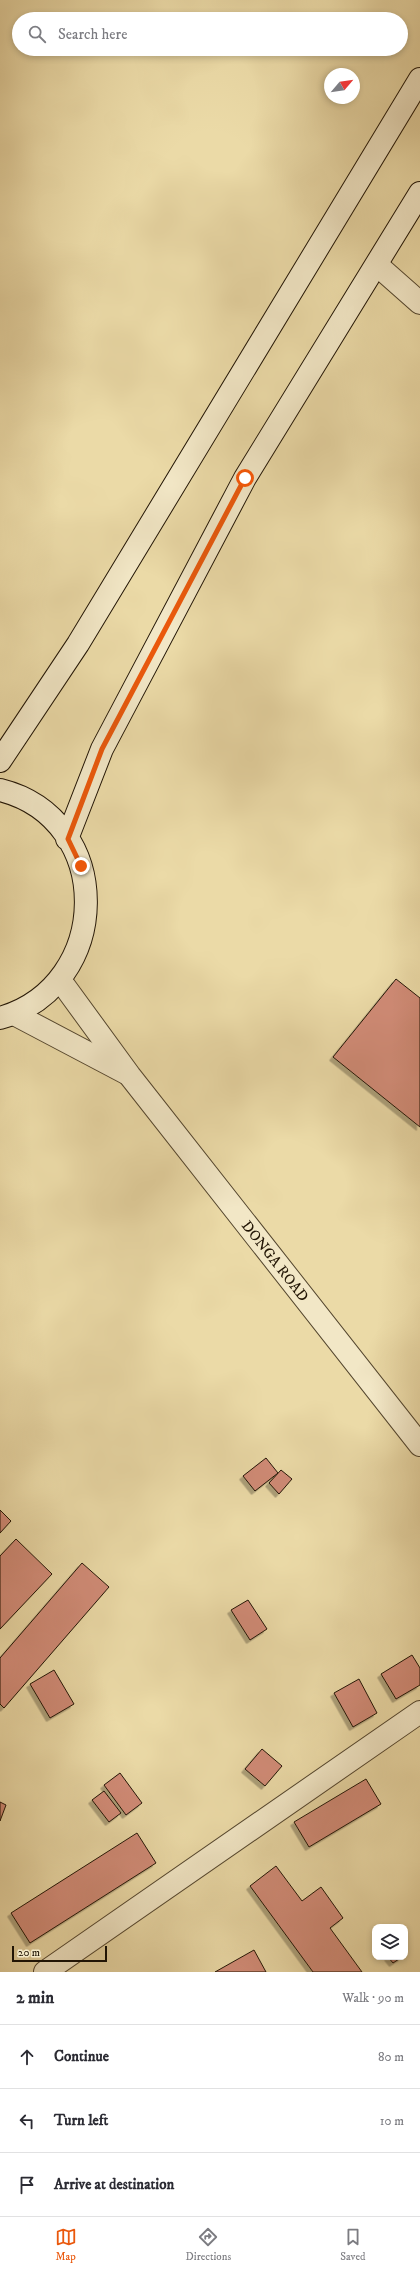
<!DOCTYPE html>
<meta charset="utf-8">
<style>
:root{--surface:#fff;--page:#f2f2f3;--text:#2b2b33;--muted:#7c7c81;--line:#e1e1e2;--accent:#ea580c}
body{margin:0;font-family:"IM FELL DW Pica",serif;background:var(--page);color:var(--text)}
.controls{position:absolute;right:12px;bottom:12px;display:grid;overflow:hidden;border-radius:8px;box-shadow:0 2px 6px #0003}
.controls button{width:36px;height:36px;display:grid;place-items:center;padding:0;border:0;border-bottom:1px solid var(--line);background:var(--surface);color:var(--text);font:20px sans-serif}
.compass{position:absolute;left:324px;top:68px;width:36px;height:36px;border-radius:50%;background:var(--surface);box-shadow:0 2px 6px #0003;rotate:61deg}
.scale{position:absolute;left:12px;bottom:10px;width:95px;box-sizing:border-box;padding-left:4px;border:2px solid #221505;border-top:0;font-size:11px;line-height:14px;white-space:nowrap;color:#221505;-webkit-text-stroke:3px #f2e7c6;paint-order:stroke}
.stop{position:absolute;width:12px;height:12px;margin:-9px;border:3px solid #ea580c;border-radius:50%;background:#fff}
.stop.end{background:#ea580c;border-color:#fff;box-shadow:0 1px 4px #0008}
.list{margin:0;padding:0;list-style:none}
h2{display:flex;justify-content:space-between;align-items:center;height:52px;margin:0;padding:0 16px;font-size:17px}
h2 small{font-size:13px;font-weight:400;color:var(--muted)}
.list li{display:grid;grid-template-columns:26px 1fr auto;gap:12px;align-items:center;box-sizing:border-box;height:64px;padding:0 16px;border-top:1px solid var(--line)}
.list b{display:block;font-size:15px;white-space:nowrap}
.list em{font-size:13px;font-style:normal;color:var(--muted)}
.icon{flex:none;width:22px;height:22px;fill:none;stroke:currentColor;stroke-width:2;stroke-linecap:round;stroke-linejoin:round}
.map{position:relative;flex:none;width:420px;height:1972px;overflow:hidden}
.search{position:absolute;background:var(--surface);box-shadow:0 2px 6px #0003;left:12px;right:12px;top:12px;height:44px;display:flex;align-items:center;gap:10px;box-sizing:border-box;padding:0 14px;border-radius:22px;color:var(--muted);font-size:15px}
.sheet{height:244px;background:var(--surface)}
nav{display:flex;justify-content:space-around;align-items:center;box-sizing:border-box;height:56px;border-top:1px solid var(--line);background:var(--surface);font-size:11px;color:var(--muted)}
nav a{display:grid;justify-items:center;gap:2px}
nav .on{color:var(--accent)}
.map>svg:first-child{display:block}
.building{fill:#d28c78;stroke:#221505;filter:url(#shadow)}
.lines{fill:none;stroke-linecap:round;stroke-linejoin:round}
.minor-casing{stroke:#54462e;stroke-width:24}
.tertiary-casing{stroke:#54462e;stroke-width:24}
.secondary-casing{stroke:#221505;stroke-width:24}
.minor{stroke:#f2e7c6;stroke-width:22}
.tertiary{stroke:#f2e7c6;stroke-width:22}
.secondary{stroke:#f2e7c6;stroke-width:22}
.route{stroke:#ea580c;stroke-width:5}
.labels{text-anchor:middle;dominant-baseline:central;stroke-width:4;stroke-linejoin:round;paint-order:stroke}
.street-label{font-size:15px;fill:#221505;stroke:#f2e7c6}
</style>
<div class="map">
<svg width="420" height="1972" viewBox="0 0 420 1972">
<defs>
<filter id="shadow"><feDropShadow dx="-3.5" dy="3.5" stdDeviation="0" flood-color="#0004"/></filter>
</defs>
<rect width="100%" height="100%" fill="#ebdaa7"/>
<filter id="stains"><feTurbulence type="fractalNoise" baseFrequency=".005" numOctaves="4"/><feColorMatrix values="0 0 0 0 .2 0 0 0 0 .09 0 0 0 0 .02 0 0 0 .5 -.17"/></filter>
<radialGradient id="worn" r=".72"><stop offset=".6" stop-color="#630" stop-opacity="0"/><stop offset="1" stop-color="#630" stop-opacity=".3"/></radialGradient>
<path class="building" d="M396 979 420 998V1127L333 1057Z
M266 1458 278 1473 255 1491 243 1476Z
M281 1470 292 1479 279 1494 269 1483Z
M0 1510 11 1521 0 1533Z
M16 1539 52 1574 0 1629V1556Z
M82 1563 109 1587 4 1708 0 1704V1658Z
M248 1600 267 1629 250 1640 231 1610Z
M412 1655 420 1668V1685L396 1699 381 1674Z
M54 1670 74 1704 50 1718 30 1684Z
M359 1679 377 1713 353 1727 334 1693Z
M262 1749 282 1766 265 1786 245 1769Z
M120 1773 142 1803 126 1815 104 1785Z
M366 1779 381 1804 309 1847 294 1822Z
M104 1791 121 1813 109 1822 92 1800Z
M0 1802 6 1805 0 1821Z
M137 1833 156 1863 30 1943 11 1913Z
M276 1866 302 1901 321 1887 343 1918 330 1928 362 1972H313L250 1886Z
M254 1950 266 1972H215Z
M388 1957H402L393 1963Z"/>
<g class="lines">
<defs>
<path id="minor" d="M377 265 420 303
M45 1972 420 1712"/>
<g id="tertiary">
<path id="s1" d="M60 980 130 1076 420 1445"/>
<path d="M14 1014 126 1073"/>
</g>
<path id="secondary" d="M0 761 78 644 420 79
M0 790C116 819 113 986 0 1018
M67 839 102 749 245 478 420 193"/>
</defs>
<use href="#minor" class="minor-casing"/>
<use href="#tertiary" class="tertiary-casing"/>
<use href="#secondary" class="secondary-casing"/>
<use href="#minor" class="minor"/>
<use href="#tertiary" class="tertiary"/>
<use href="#secondary" class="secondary"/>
</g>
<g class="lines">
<path class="route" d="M81 866 68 839 102 749 245 478"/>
</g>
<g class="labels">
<g class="street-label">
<text stroke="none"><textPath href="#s1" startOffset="354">DONGA ROAD</textPath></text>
</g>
</g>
<rect width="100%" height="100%" filter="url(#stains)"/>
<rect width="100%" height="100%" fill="url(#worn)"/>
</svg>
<div class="controls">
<button><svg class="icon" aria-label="layers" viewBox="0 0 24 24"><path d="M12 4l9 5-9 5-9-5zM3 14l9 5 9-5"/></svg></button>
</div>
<svg class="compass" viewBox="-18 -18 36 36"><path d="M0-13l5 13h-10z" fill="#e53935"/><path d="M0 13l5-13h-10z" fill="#7c7c81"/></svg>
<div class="scale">20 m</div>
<div class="stop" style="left:245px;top:478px"></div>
<div class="stop end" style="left:81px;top:866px"></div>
<div class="search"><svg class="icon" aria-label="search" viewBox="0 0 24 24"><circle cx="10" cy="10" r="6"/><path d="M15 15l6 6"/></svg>Search here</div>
</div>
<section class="sheet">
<h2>2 min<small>Walk · 90 m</small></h2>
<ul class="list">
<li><svg class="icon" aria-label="ahead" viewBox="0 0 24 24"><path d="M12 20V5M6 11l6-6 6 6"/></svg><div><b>Continue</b></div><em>80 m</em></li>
<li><svg class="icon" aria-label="left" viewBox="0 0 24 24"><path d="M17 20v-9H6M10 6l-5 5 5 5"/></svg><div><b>Turn left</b></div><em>10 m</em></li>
<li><svg class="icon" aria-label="arrive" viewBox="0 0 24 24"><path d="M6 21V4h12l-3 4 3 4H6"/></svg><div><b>Arrive at destination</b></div></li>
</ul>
</section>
<nav>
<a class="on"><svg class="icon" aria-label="map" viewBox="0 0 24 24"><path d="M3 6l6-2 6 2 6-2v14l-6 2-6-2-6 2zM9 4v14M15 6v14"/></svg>Map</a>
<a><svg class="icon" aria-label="directions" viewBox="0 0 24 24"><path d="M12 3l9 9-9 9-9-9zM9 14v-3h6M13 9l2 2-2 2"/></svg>Directions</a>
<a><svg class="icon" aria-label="saved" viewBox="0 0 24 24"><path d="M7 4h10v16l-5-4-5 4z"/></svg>Saved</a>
</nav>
